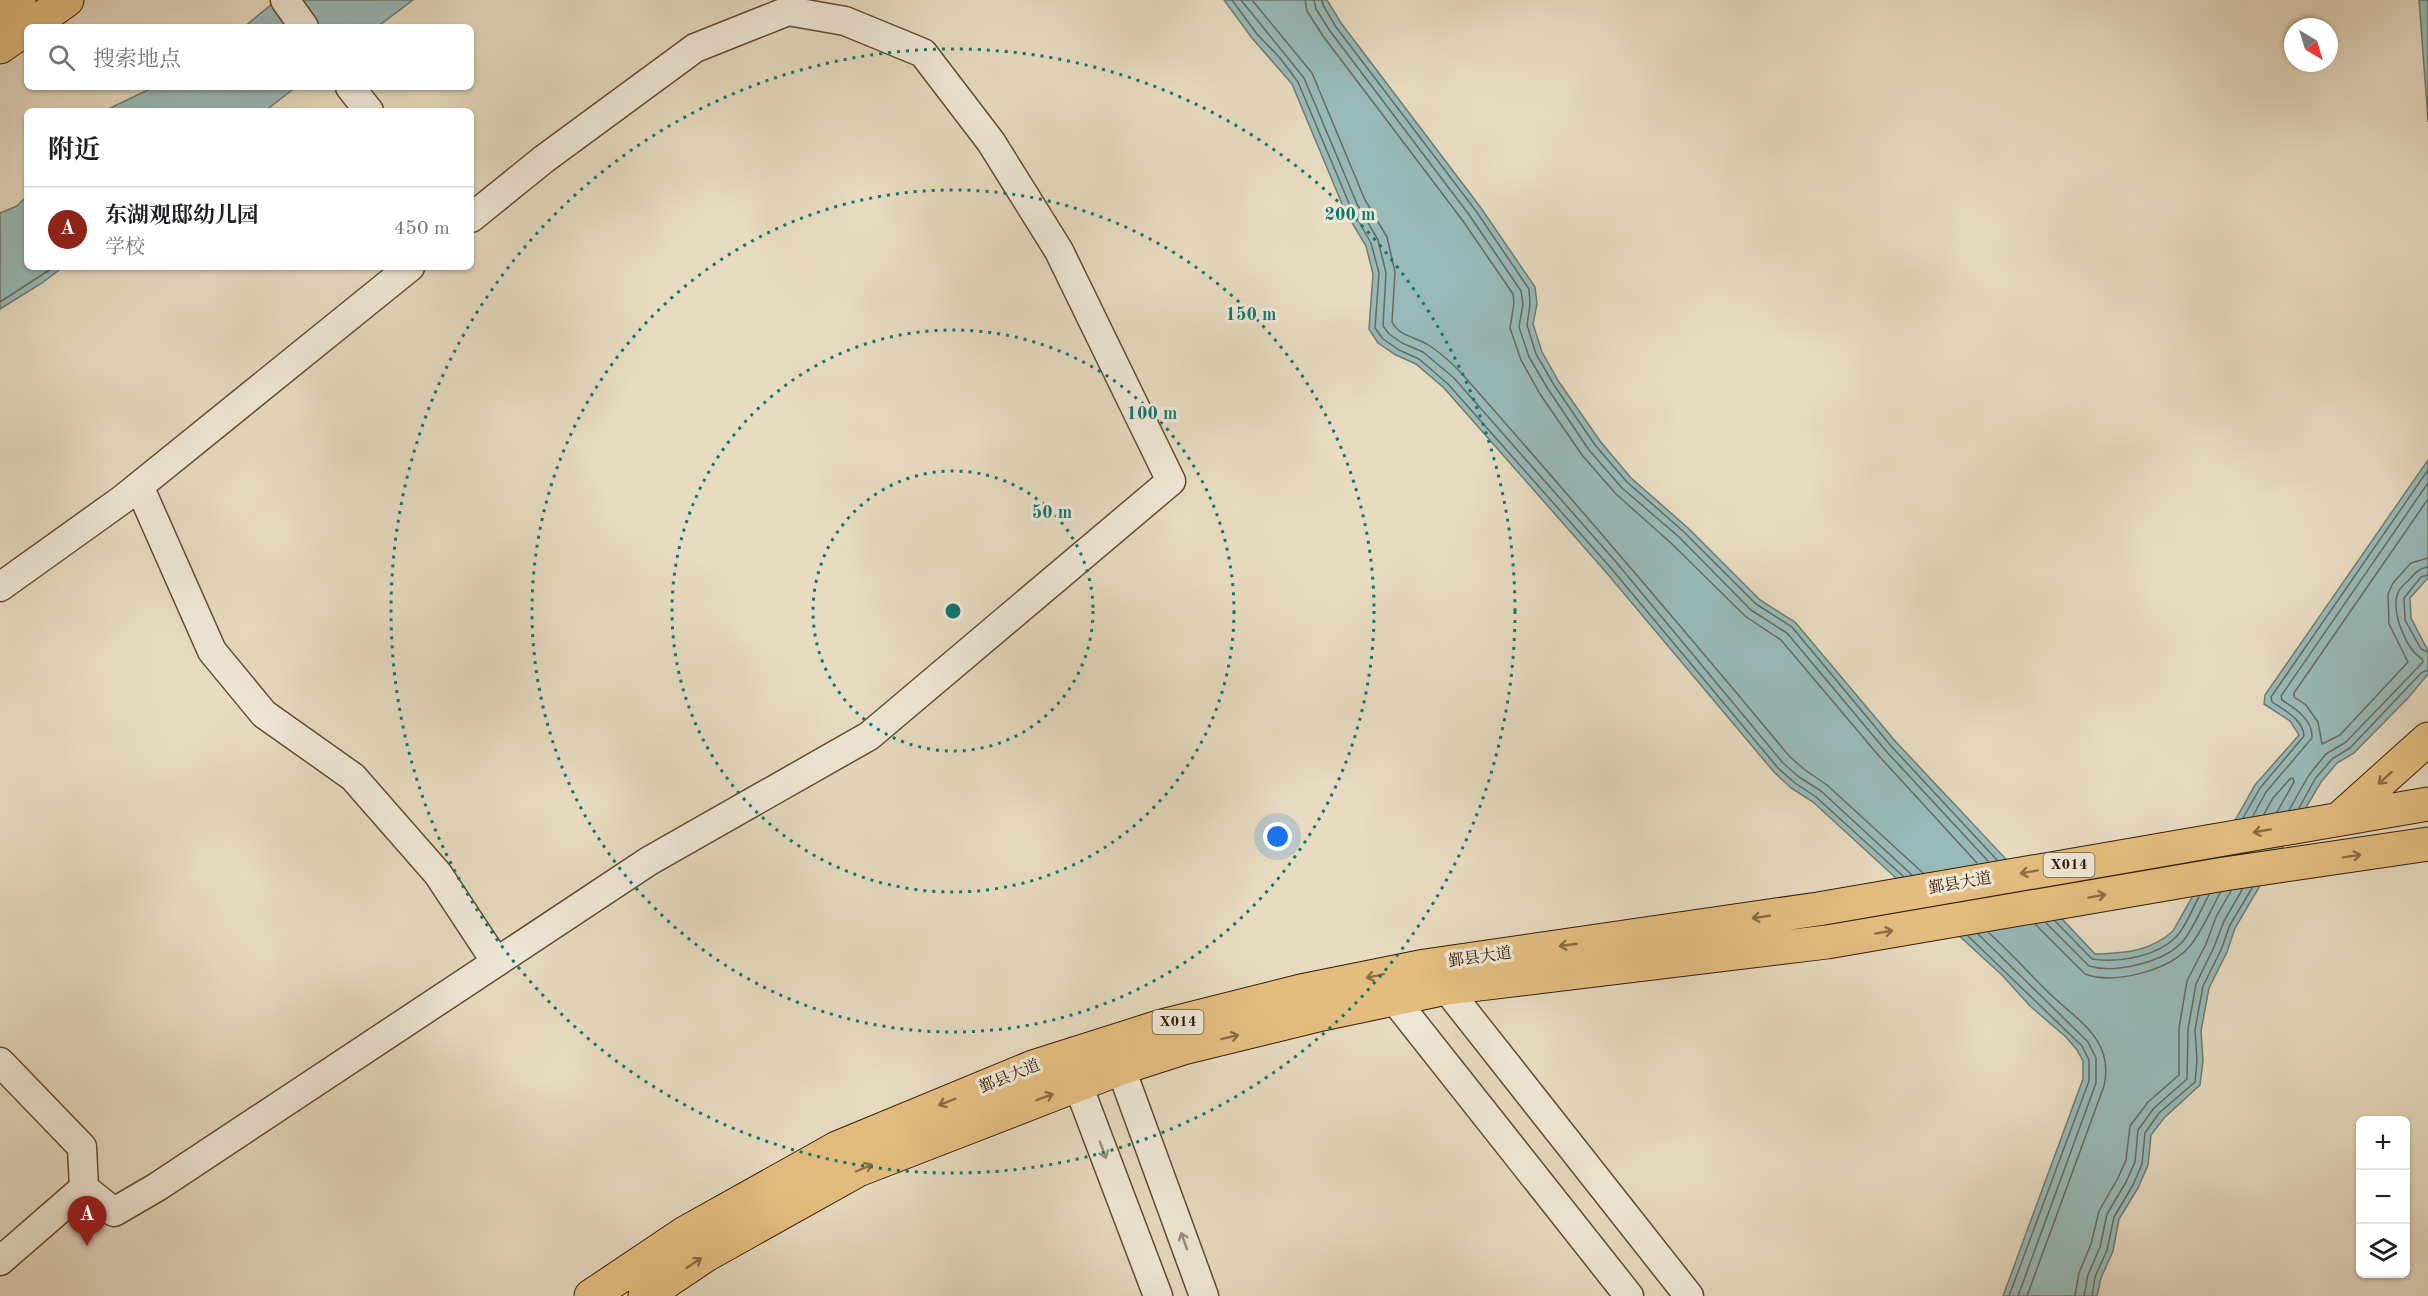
<!DOCTYPE html>
<html lang="zh">
<meta charset="utf-8">
<style>
:root{--surface:#fff;--page:#f6f6f6;--text:#202124;--muted:#757577;--line:#e0e0e0;--accent:#8f2418}
body{margin:0;font-family:"Old Standard TT","Noto Serif SC",serif;background:var(--page);color:var(--text)}
.controls{position:absolute;right:18px;bottom:18px;display:grid;overflow:hidden;border-radius:9px;box-shadow:0 2px 4px #0004}
.controls button{width:54px;height:54px;display:grid;place-items:center;padding:0;border:0;border-bottom:2px solid var(--line);background:var(--surface);color:var(--text);font:30px sans-serif}
.compass{position:absolute;left:2284px;top:18px;width:54px;height:54px;border-radius:50%;background:var(--surface);box-shadow:0 2px 4px #0004;rotate:142deg}
.you{position:absolute;left:1278px;top:837px;width:21px;height:21px;margin:-15px;border:4px solid #fff;border-radius:50%;background:#1a73e8;box-shadow:0 0 0 9px #1a73e833}
.badge{display:grid;place-items:center;width:39px;height:39px;border-radius:50%;background:var(--accent);color:#fff;font-size:20px;font-weight:700}
.pin{position:absolute;translate:-50% -50px;filter:drop-shadow(0 2px 3px #0008)}
.pin::after{content:'';position:absolute;top:32px;width:21px;height:18px;background:inherit;clip-path:polygon(0 0,100% 0,50% 100%)}
.list{margin:0;padding:0;list-style:none}
h2{display:flex;justify-content:space-between;align-items:center;height:78px;margin:0;padding:0 24px;font-size:26px}
h2 small{font-size:20px;font-weight:400;color:var(--muted)}
.list li{display:grid;grid-template-columns:39px 1fr auto;gap:18px;align-items:center;box-sizing:border-box;height:84px;padding:0 24px;border-top:2px solid var(--line)}
.list b{display:block;font-size:22px;white-space:nowrap}
.list p{margin:0;font-size:20px;white-space:nowrap;color:var(--muted)}
.list em{font-size:20px;font-style:normal;color:var(--muted)}
.icon{flex:none;width:33px;height:33px;fill:none;stroke:currentColor;stroke-width:2;stroke-linecap:round;stroke-linejoin:round}
.map{position:relative;flex:none;width:2428px;height:1296px;overflow:hidden}
.search{position:absolute;background:var(--surface);box-shadow:0 2px 4px #0004;left:24px;top:24px;width:450px;height:66px;display:flex;align-items:center;gap:15px;box-sizing:border-box;padding:0 21px;border-radius:9px;color:var(--muted);font-size:22px}
.panel{position:absolute;background:var(--surface);box-shadow:0 2px 4px #0004;left:24px;top:108px;width:450px;height:162px;border-radius:9px}
.map>svg:first-child{display:block}
.water{fill:#98bab9;stroke:#707a6f;stroke-width:1.5}
.lines{fill:none;stroke-linecap:round;stroke-linejoin:round}
.shore{stroke:#666a5d;stroke-width:1.5}
.minor-casing{stroke:#624a31;stroke-width:31}
.major-casing{stroke:#351a01;stroke-width:35}
.minor{stroke:#efe8d7;stroke-width:28}
.major{stroke:#e4be80;stroke-width:33}
.oneway{stroke:#8c6c40}
.oneway2{stroke:#9b8b77}
.ring{fill:none;stroke:#0f766e;stroke-width:3;stroke-dasharray:3 6}
.labels{text-anchor:middle;dominant-baseline:central;stroke-width:6;stroke-linejoin:round;paint-order:stroke}
.shield{fill:#efe8d7;stroke:#6d5841;stroke-width:1.5}
.shield-label{font-size:15px;font-weight:bold;fill:#351a01}
.street-label{font-size:16px;fill:#351a01;stroke:#efe8d7}
.centre{fill:#0f766e;stroke:#efe8d7;stroke-width:3}
.ring-label{font-size:18px;text-anchor:middle;font-weight:bold;fill:#0f766e;stroke:#efe8d7;stroke-width:6;stroke-linejoin:round;paint-order:stroke}
</style>
<div class="map">
<svg width="2428" height="1296" viewBox="0 0 2428 1296">
<rect width="100%" height="100%" fill="#e7dbc1"/>
<filter id="stains"><feTurbulence type="fractalNoise" baseFrequency=".00333" numOctaves="4"/><feColorMatrix values="0 0 0 0 .2 0 0 0 0 .09 0 0 0 0 .02 0 0 0 .5 -.17"/></filter>
<radialGradient id="worn" r=".72"><stop offset=".6" stop-color="#630" stop-opacity="0"/><stop offset="1" stop-color="#630" stop-opacity=".3"/></radialGradient>
<path class="water" d="M277 0H413L377 27H244Z
M1224 0H1327L1341 23 1481 208 1535 287 1537 304 1533 324 1542 352 1559 382 1600 441 1631 478 1688 528 1760 600 1795 622 1896 742 2095 954C2125 953 2150 952 2173 931L2255 785 2299 735 2290 721 2264 704 2265 695 2428 460V578L2410 598 2411 618 2428 651V674L2408 698 2354 753 2337 763 2321 782 2235 928 2227 952 2209 988 2201 1031 2203 1061 2200 1085 2164 1118 2151 1135 2148 1165 2138 1188 2119 1219 2113 1251 2101 1278 2097 1296H2003L2083 1079V1061L2077 1050 2066 1037 2030 1006 2003 976 1813 802 1791 788 1774 772 1605 571 1444 388 1416 364 1396 355 1378 343 1369 329 1373 274 1366 246 1345 211 1292 84 1252 38Z
M2419 0H2428V122L2427 106Z
M154 87H296L265 111H104Z
M27 196V267H63L42 283 0 309V213L17 206Z"/>
<g class="lines">
<path class="shore" d="M1232 0 1257 34 1280 58 1298 82 1351 208 1371 243 1379 273 1375 328 1383 339 1399 350 1419 359 1448 384 1610 567 1778 768 1795 783 1816 797 1903 876
M1241 0 1304 78 1357 204 1378 240 1386 273 1383 326 1389 334 1402 343 1423 352 1454 378 1616 562 1783 763 1799 777 1821 791 1912 875
M1252 0 1312 73 1365 200 1387 237 1395 272 1392 322C1399 337 1418 337 1430 346 1442 354 1454 365 1464 376 1574 501 1683 628 1790 757L1805 770 1827 785 1923 873
M1305 0 1307 11 1323 36 1463 221 1513 294 1514 303 1510 328 1521 360 1540 394 1582 455 1616 494 1672 544 1745 616 1781 640 1879 756 1977 863
M1314 0 1316 9 1330 31 1470 216 1521 291 1523 304 1519 327 1529 357 1548 389 1589 450 1622 488 1679 537 1751 610 1787 633 1886 751 1988 861
M1322 0 1323 5 1336 27 1476 211 1529 289 1530 304 1527 325 1536 354 1554 385 1595 445 1627 482 1684 532 1756 604 1792 627 1891 746 1997 860
M0 302 54 267
M2428 499 2294 693V697L2306 705 2318 722 2322 744 2340 735 2408 662 2389 624 2388 594 2393 583 2411 563 2428 558
M2428 575 2421 577 2404 598 2405 620 2421 649 2428 652
M2299 808 2315 779 2332 759 2350 748 2421 673 2428 670
M2289 810 2309 775 2326 754 2346 742 2423 662 2422 659C2406 649 2392 614 2397 595 2399 589 2404 584 2409 580 2415 573 2419 568 2428 567
M2264 814 2273 798 2290 779 2293 778 2294 782 2277 812
M2253 816 2266 792 2312 738C2313 720 2295 708 2282 700L2281 696 2428 483
M2243 818 2260 788 2304 736C2303 719 2284 710 2272 702L2271 697 2428 470
M2055 921 2092 959C2119 963 2156 957 2176 937 2186 927 2192 909 2199 897
M2046 923 2089 966C2115 974 2166 962 2184 940 2194 927 2201 909 2209 895
M2036 925 2085 974C2115 985 2170 970 2190 946 2202 931 2211 910 2220 893
M1989 933C2009 951 2026 970 2045 989 2074 1019 2115 1037 2104 1086L2027 1296
M1978 934 2088 1042 2096 1058V1083L2018 1296
M1968 936 2082 1046 2089 1060V1081L2009 1296
M2075 1296 2079 1273 2091 1244 2099 1211 2118 1178 2126 1160 2130 1126 2148 1102 2179 1075V1028L2187 981 2206 944 2216 917 2231 891
M2084 1296 2088 1275 2100 1247 2107 1214 2126 1182 2135 1162 2138 1130 2154 1108 2187 1079 2188 1029 2196 984 2214 947 2224 921 2242 890
M2092 1296 2095 1277 2107 1250 2114 1217 2133 1185 2142 1164 2145 1133 2159 1113 2195 1082 2197 1060 2195 1030 2203 986 2221 950 2230 925 2252 888"/>
<defs>
<path id="minor" d="M285 0 304 27
M350 87 369 111
M139 486 212 651 264 714 353 777 438 874 496 962
M0 587 123 499 410 267
M1446 988 1689 1296
M1394 999 1629 1296
M1113 1047 1204 1296
M0 1062 82 1147 84 1188
M1070 1064 1158 1296
M0 1261 84 1188 114 1212 157 1187 649 861 869 736 1171 481 1059 251 991 142 923 53 845 21 788 11 695 48 544 159 471 218"/>
<path id="major" d="M0 14 19 0
M29 27 67 0
M0 47 27 28
M2340 818 2428 739
M591 1296 685 1233 837 1148 1033 1067 1162 1026 1301 991 1425 966 1818 909 2428 804
M645 1296 706 1255 858 1170 1121 1068 1183 1048 1322 1014 1446 988 1827 942 2224 874 2428 844"/>
</defs>
<use href="#minor" class="minor-casing"/>
<use href="#major" class="major-casing"/>
<use href="#minor" class="minor"/>
<use href="#major" class="major"/>
</g>
<defs><path id="oneway-shaft" d="M-6 0H5M1.5-3L5.5 0L1.5 3" fill="none" stroke-width="1.6" stroke-linecap="round" stroke-linejoin="round" transform="scale(1.5)"/></defs>
<g class="oneway">
<use href="#oneway-shaft" transform="translate(2385 778) rotate(138)"/>
<use href="#oneway-shaft" transform="translate(2262 831) rotate(170)"/>
<use href="#oneway-shaft" transform="translate(2352 856) rotate(-9)"/>
<use href="#oneway-shaft" transform="translate(2029 872) rotate(170)"/>
<use href="#oneway-shaft" transform="translate(2097 896) rotate(-10)"/>
<use href="#oneway-shaft" transform="translate(1761 917) rotate(172)"/>
<use href="#oneway-shaft" transform="translate(1884 932) rotate(-10)"/>
<use href="#oneway-shaft" transform="translate(1568 945) rotate(172)"/>
<use href="#oneway-shaft" transform="translate(1375 976) rotate(168)"/>
<use href="#oneway-shaft" transform="translate(1230 1037) rotate(-14)"/>
<use href="#oneway-shaft" transform="translate(1045 1097) rotate(-21)"/>
<use href="#oneway-shaft" transform="translate(947 1102) rotate(158)"/>
<use href="#oneway-shaft" transform="translate(864 1168) rotate(-23)"/>
<use href="#oneway-shaft" transform="translate(694 1263) rotate(-34)"/>
</g>
<g class="oneway2">
<use href="#oneway-shaft" transform="translate(1103 1150) rotate(69)"/>
<use href="#oneway-shaft" transform="translate(1184 1241) rotate(-110)"/>
</g>
<g class="ring">
<circle cx="953" cy="611" r="140"/>
<circle cx="953" cy="611" r="281"/>
<circle cx="953" cy="611" r="421"/>
<circle cx="953" cy="611" r="562"/>
</g>
<g class="labels">
<g class="shield">
<rect x="2043.5" y="853" width="51" height="24" rx="4.5"/>
<rect x="1152.5" y="1010" width="51" height="24" rx="4.5"/>
</g>
<g class="shield-label">
<text x="2069" y="865">X014</text>
<text x="1178" y="1022">X014</text>
</g>
<g class="street-label">
<text transform="translate(1960 884) rotate(-10)">鄞县大道</text>
<text transform="translate(1480 958) rotate(-8)">鄞县大道</text>
<text transform="translate(1010 1077) rotate(-22)">鄞县大道</text>
</g>
</g>
<circle cx="953" cy="611" r="9" class="centre"/>
<g class="ring-label">
<text x="1350" y="220">200 m</text>
<text x="1251" y="320">150 m</text>
<text x="1152" y="419">100 m</text>
<text x="1052" y="518">50 m</text>
</g>
<rect width="100%" height="100%" filter="url(#stains)"/>
<rect width="100%" height="100%" fill="url(#worn)"/>
</svg>
<div class="controls">
<button>+</button>
<button>−</button>
<button><svg class="icon" aria-label="layers" viewBox="0 0 24 24"><path d="M12 4l9 5-9 5-9-5zM3 14l9 5 9-5"/></svg></button>
</div>
<svg class="compass" viewBox="-18 -18 36 36"><path d="M0-13l5 13h-10z" fill="#e53935"/><path d="M0 13l5-13h-10z" fill="#757577"/></svg>
<div class="you"></div>
<div class="pin badge" style="left:87px;top:1246px">A</div>
<div class="search"><svg class="icon" aria-label="search" viewBox="0 0 24 24"><circle cx="10" cy="10" r="6"/><path d="M15 15l6 6"/></svg>搜索地点</div>
<section class="panel">
<h2>附近<small></small></h2>
<ul class="list">
<li><span class="badge">A</span><div><b>东湖观邸幼儿园</b><p>学校</p></div><em>450 m</em></li>
</ul>
</section>
</div>
